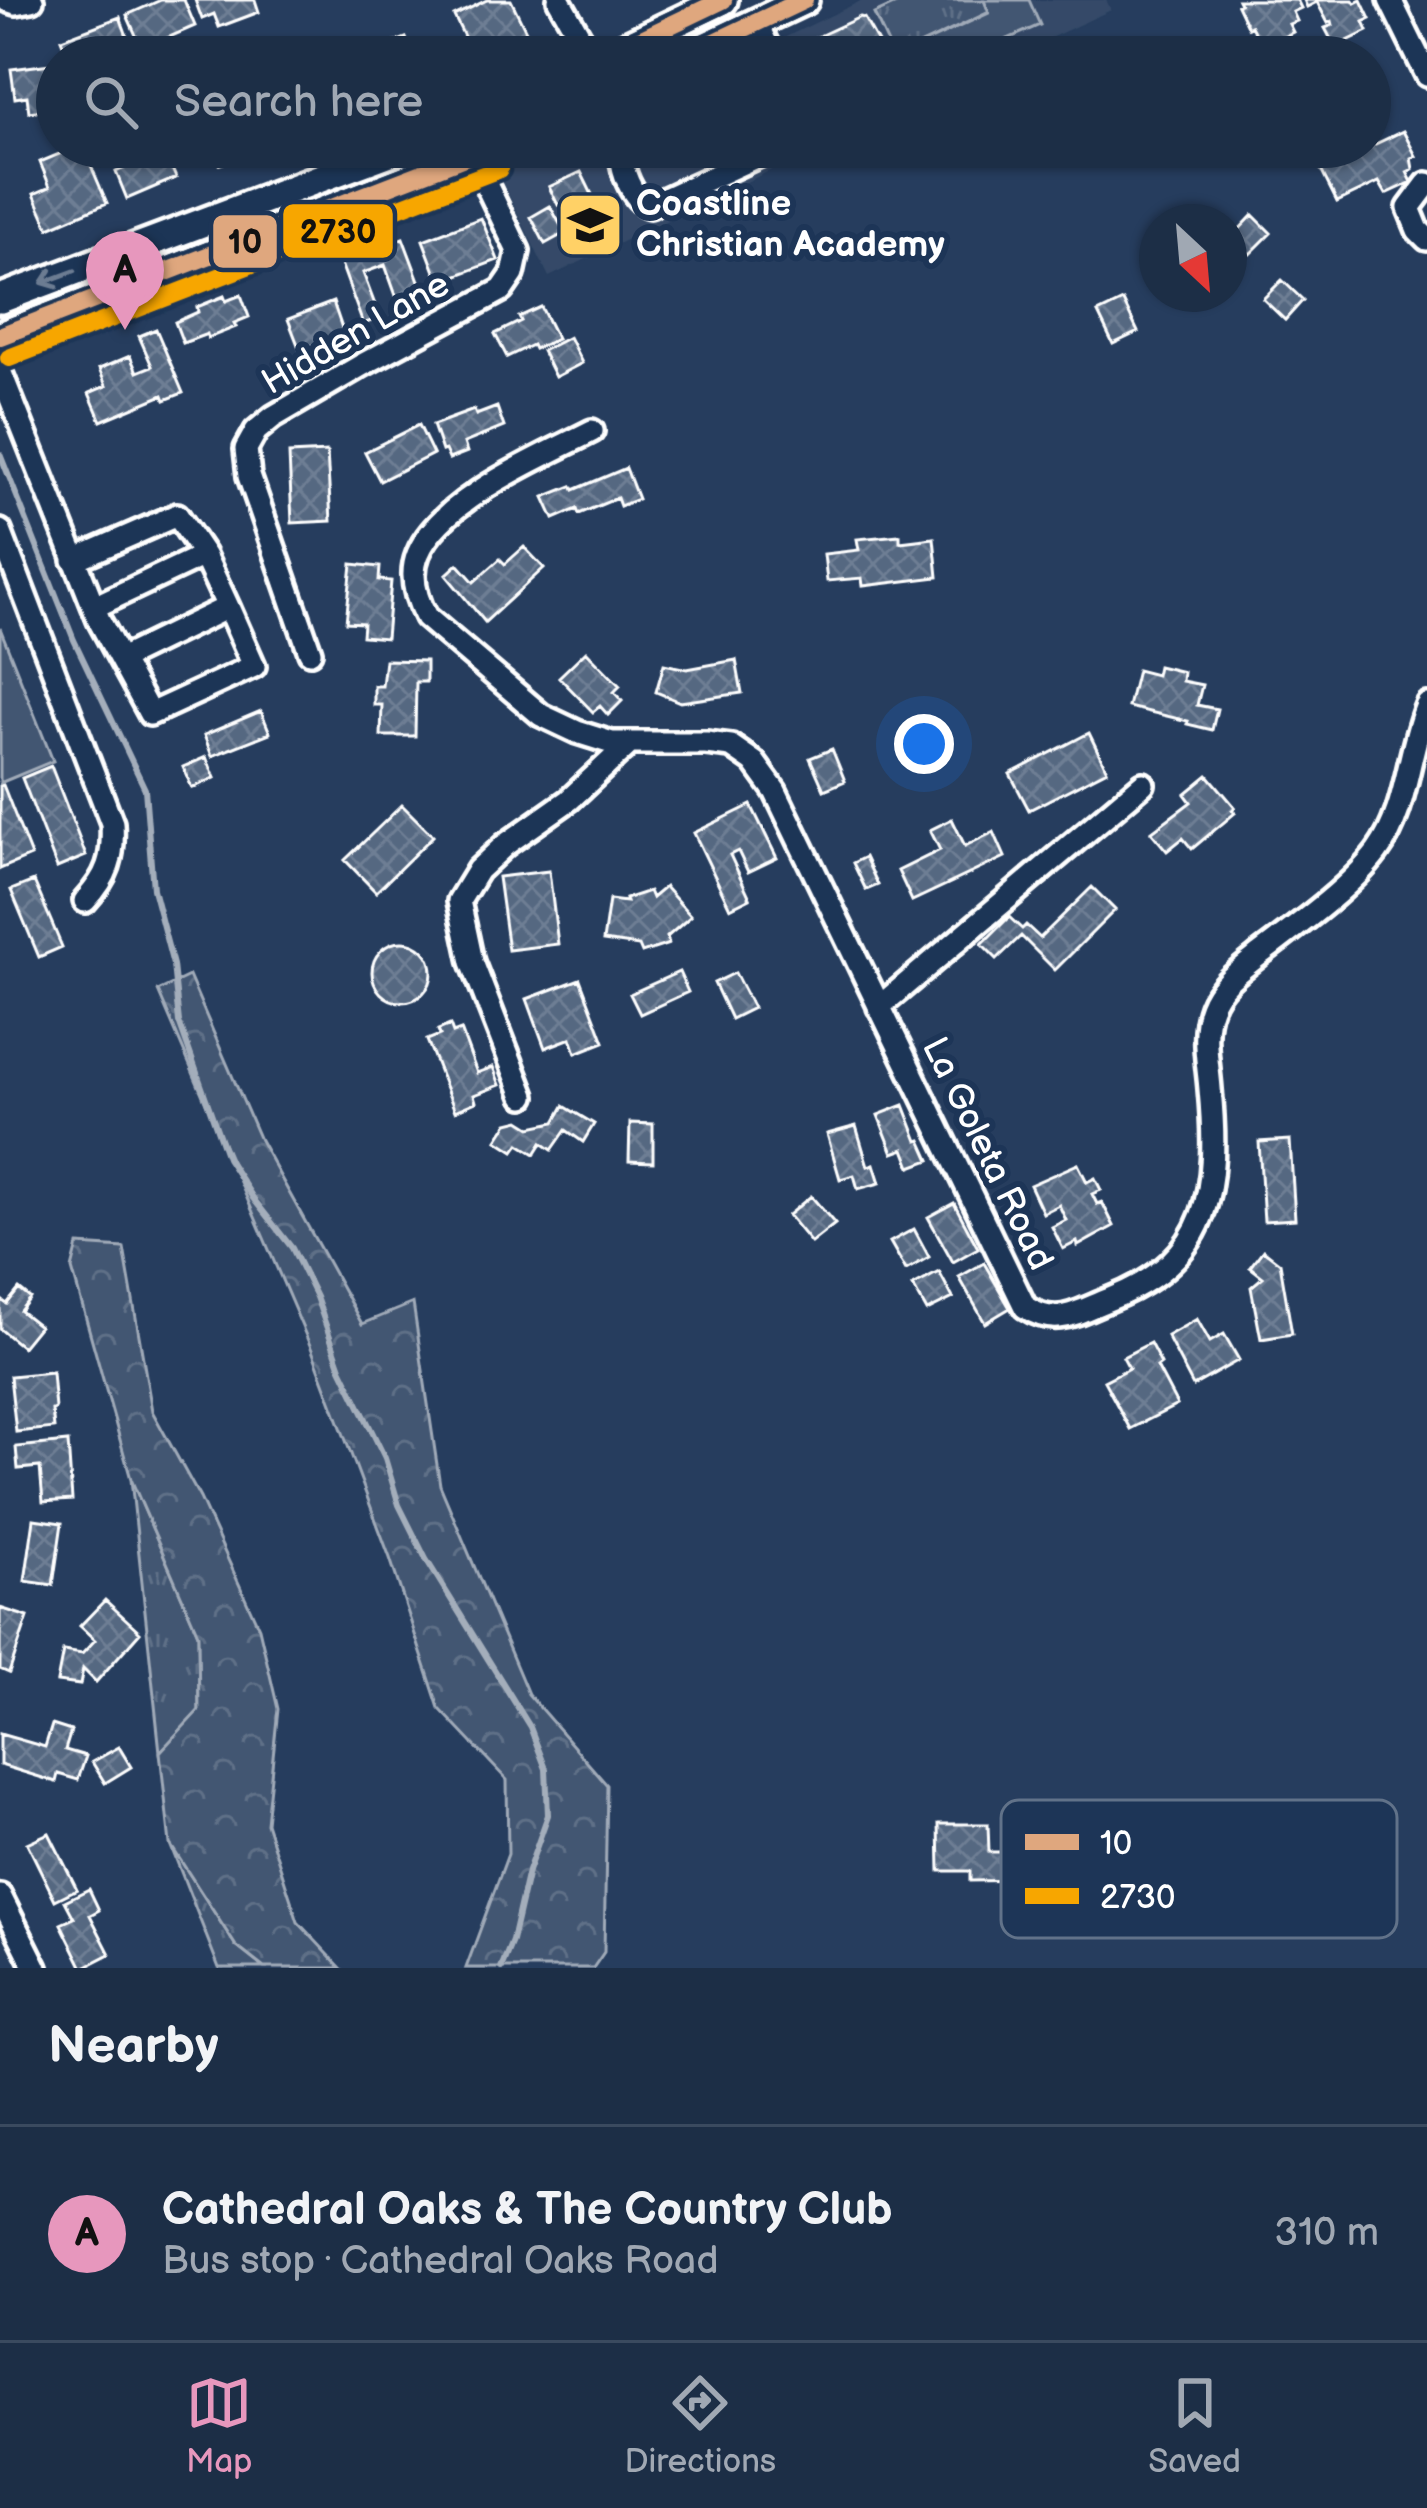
<!DOCTYPE html>
<meta charset="utf-8">
<style>
:root{--surface:#1c2e46;--page:#25364d;--text:#f1f3f6;--muted:#a0a8b3;--line:#3a4a5f;--accent:#e797bd}
body{margin:0;font-family:"Balsamiq Sans",sans-serif;background:var(--page);color:var(--text)}
.compass{position:absolute;left:1139px;top:204px;width:108px;height:108px;border-radius:50%;background:var(--surface);box-shadow:0 3px 9px #0004;rotate:154deg}
.you{position:absolute;left:924px;top:744px;width:42px;height:42px;margin:-30px;border:9px solid #fff;border-radius:50%;background:#1a73e8;box-shadow:0 0 0 18px #1a73e833}
.badge{display:grid;place-items:center;width:78px;height:78px;border-radius:50%;background:var(--accent);color:#111;font-size:39px;font-weight:700}
.pin{position:absolute;translate:-50% -99px;filter:drop-shadow(0 3px 6px #0008)}
.pin::after{content:'';position:absolute;top:63px;width:42px;height:36px;background:inherit;clip-path:polygon(0 0,100% 0,50% 100%)}
.list{margin:0;padding:0;list-style:none}
h2{display:flex;justify-content:space-between;align-items:center;height:156px;margin:0;padding:0 48px;font-size:51px}
h2 small{font-size:39px;font-weight:400;color:var(--muted)}
.list li{display:grid;grid-template-columns:78px 1fr auto;gap:36px;align-items:center;box-sizing:border-box;height:216px;padding:0 48px;border-top:3px solid var(--line)}
.list b{display:block;font-size:45px;white-space:nowrap}
.list p{margin:0;font-size:39px;white-space:nowrap;color:var(--muted)}
.list em{font-size:39px;font-style:normal;color:var(--muted)}
.icon{flex:none;width:66px;height:66px;fill:none;stroke:currentColor;stroke-width:2;stroke-linecap:round;stroke-linejoin:round}
.map{position:relative;flex:none;width:1427px;height:1968px;overflow:hidden}
.search{position:absolute;background:var(--surface);box-shadow:0 3px 9px #0004;left:36px;right:36px;top:36px;height:132px;display:flex;align-items:center;gap:30px;box-sizing:border-box;padding:0 42px;border-radius:66px;color:var(--muted);font-size:45px}
.sheet{height:372px;background:var(--surface)}
nav{display:flex;justify-content:space-around;align-items:center;box-sizing:border-box;height:168px;border-top:3px solid var(--line);background:var(--surface);font-size:33px;color:var(--muted)}
nav a{display:grid;justify-items:center;gap:6px}
nav .on{color:var(--accent)}
.map>svg:first-child{display:block}
.built{fill:#344a68}
.grass{fill:url(#grass-tufts);stroke:#a0aab8;stroke-width:3}
.forest{fill:url(#forest-crowns);stroke:#a0aab8;stroke-width:3}
.park{fill:#425672;stroke:#a0aab8;stroke-width:3}
.lines{fill:none;stroke-linecap:round;stroke-linejoin:round}
.stream{stroke:#a4aebb;stroke-width:6}
.building{fill:url(#building-cross-hatch);stroke:#fff;stroke-width:3}
.minor-casing{stroke:#fff;stroke-width:30}
.major-casing{stroke:#fff;stroke-width:36}
.minor{stroke:#1d3557;stroke-width:21}
.major{stroke:#1d3557;stroke-width:27}
.bus-1-casing{stroke:#1d3557;stroke-width:27}
.bus-2-casing{stroke:#1d3557;stroke-width:27}
.bus-1{stroke:#dfa77e;stroke-width:18}
.bus-2{stroke:#f7a600;stroke-width:18}
.oneway{stroke:#6c7c92}
.labels{text-anchor:middle;dominant-baseline:central;stroke-width:12;stroke-linejoin:round;paint-order:stroke}
.poi-label{font-size:36px;font-weight:bold;fill:#fff;stroke:#1d3557;text-anchor:start}
.street-label{font-size:36px;fill:#fff;stroke:#1d3557}
.key{fill:#1d3557;stroke:#617289;stroke-width:3}
.key-label{font-size:33px;fill:#fff}
.line-badge{stroke:#1d3557;stroke-width:4.5}
.pale-badge-label{font-size:33px;text-anchor:middle;font-weight:bold;fill:#111}
</style>
<div class="map">
<svg width="1427" height="1968" viewBox="0 0 1427 1968">
<defs>
<pattern id="grass-tufts" width="24" height="20" patternUnits="userSpaceOnUse" patternTransform="scale(3)"><rect width="24" height="20" fill="#425672"/><path d="M3 7l-1-3M5 7V3M7 7l1-3M15 17l-1-3M17 17v-4M19 17l1-3" fill="none" stroke="#5e6f87"/></pattern>
<pattern id="forest-crowns" width="20" height="18" patternUnits="userSpaceOnUse" patternTransform="scale(3)"><rect width="20" height="18" fill="#425672"/><path d="M2 6a3 3 0 1 1 6 0M12 15a3 3 0 1 1 6 0" fill="none" stroke="#5e6f87"/></pattern>
<pattern id="building-cross-hatch" width="8" height="8" patternUnits="userSpaceOnUse" patternTransform="scale(3)"><rect width="8" height="8" fill="#556781"/><path d="M0 0l8 8M0 8l8-8" fill="none" stroke="#6e7e94"/></pattern>
</defs>
<rect width="100%" height="100%" fill="#263d5e"/>
<filter id="ink" filterUnits="userSpaceOnUse"><feTurbulence type="fractalNoise" baseFrequency=".00833" numOctaves="2"/><feDisplacementMap in="SourceGraphic" scale="24" xChannelSelector="R" yChannelSelector="G"/><feConvolveMatrix kernelMatrix="1 2 1 2 8 2 1 2 1" color-interpolation-filters="sRGB"/></filter>
<g filter="url(#ink)">
<path class="built" d="M863 0H1106L1111 10 1009 57H744Z
M554 147H819L549 277 498 173Z"/>
<path class="grass" d="M905 0H984L989 12 894 57 874 14Z
M131 1479 198 1634 199 1711 160 1752Z
M170 1844 236 1946 264 1968H219Z"/>
<path class="forest" d="M189 976 260 1140 362 1324 413 1303 440 1485 528 1694 607 1785 604 1952 593 1968H466L508 1854 507 1780 439 1708 390 1558 312 1350 158 991Z
M78 1245 124 1248 152 1411 200 1498 259 1628 278 1709 266 1823 298 1922 341 1968H264L236 1946 170 1844 160 1752 199 1710 198 1634 131 1479 72 1269Z"/>
<path class="park" d="M984 0H1029L1040 25 1003 41V46L982 57H894L989 13Z
M0 628 53 761 0 783Z"/>
<g class="lines">
<path class="stream" d="M0 454 74 640 145 789 153 889 173 965 179 1022 227 1158 255 1201 292 1248 316 1297 341 1368 385 1458 399 1505 426 1559 530 1727 546 1769 548 1815 528 1871 512 1941 501 1968"/>
</g>
<path class="building" d="M161 0H184L195 26 142 49 127 15Z
M195 0H255L259 12 219 27 214 14 202 19Z
M487 0H511L528 35 517 41 519 46 497 57H474L454 16Z
M1238 0H1297L1301 8 1293 12 1297 21 1289 24 1293 32 1269 44 1265 37 1258 40 1251 26 1248 28 1237 5 1240 4Z
M1304 0H1353L1355 3 1361 0 1370 19 1364 22 1368 31 1335 47 1325 28 1333 25 1332 21 1328 23 1317 2 1307 7Z
M120 17 134 55 68 57 61 39Z
M860 17 864 18 886 57H799L796 51 816 41 815 38Z
M406 38 414 57H365L364 54Z
M51 64 53 80H57V108L29 112 27 96 15 98 11 69Z
M1403 131 1416 156 1411 158 1413 169 1407 172 1412 182 1386 194 1379 182 1337 202 1321 170Z
M76 147H83L107 203 49 228 34 194 50 187 40 162Z
M143 147H163L176 178 127 199 116 172 127 167 122 156Z
M214 147H271L220 164Z
M581 172 605 221 573 237 564 219 575 214 568 200 558 205 549 187Z
M550 206 565 233 545 244 531 217Z
M1253 215 1271 233 1250 254 1232 237Z
M481 218 498 260 439 282 423 240Z
M403 238 424 294 399 304 385 265 363 273 380 318 363 324 340 261Z
M1282 280 1303 300 1285 320 1263 299Z
M241 295 249 317 234 323 236 327 208 338 207 334 183 343 175 322 198 312 197 307 224 296 226 301Z
M1123 301 1138 332 1113 344 1098 313Z
M333 302 344 334 300 350 288 319Z
M541 307 557 339 534 349 532 345 507 357 495 334 521 321 519 317Z
M156 329 183 393 165 400 163 395 101 421 89 393 106 386 99 369 130 356 137 372 152 366 139 336Z
M569 337 582 363 555 377 542 351Z
M497 407 504 427 464 443 467 452 449 459 445 450 442 451 433 425 474 410 476 415Z
M419 425 433 454 380 481 365 452Z
M327 452 331 521 292 523 289 454Z
M626 468 638 499 620 506 617 498 579 514 577 509 554 519 544 497 572 486 574 490Z
M900 535V542L934 538 938 577 863 586 862 578 827 581 824 554 859 550 857 539Z
M524 547 544 568 485 622 446 575 458 564 474 582 500 559 505 564Z
M352 564 380 567 379 580 391 581 386 638 362 636 363 623 346 622Z
M586 651 620 686 614 692 622 701 608 715 600 706 593 712 559 677Z
M385 660 426 661V682H416L415 736H381L382 705H374V686H382Z
M736 660 742 693 680 702 656 692 664 664 687 669Z
M1158 666 1183 672 1182 681 1202 685 1197 705 1217 709 1212 730 1187 724 1188 721 1128 707 1137 670 1156 675Z
M261 711 270 733 212 756 204 735Z
M1089 733 1107 770 1029 810 1010 774Z
M832 749 845 781 824 790 810 758Z
M206 757 215 778 192 788 183 767Z
M51 766 86 856 57 868 22 778Z
M1208 775 1235 807 1232 810 1235 813 1192 849 1183 838 1167 851 1151 832 1191 802 1185 794Z
M3 785 31 856 0 869V786Z
M402 805 433 836 376 892 345 860Z
M751 805 777 858 748 872 738 851 730 855 750 898 730 908 694 833Z
M952 819 965 846 994 832 1005 857 912 901 898 871 940 850 930 830Z
M865 857 878 885 866 890 853 863Z
M549 871 558 944 508 950 498 877Z
M34 881 62 947 39 957 11 890Z
M665 887 691 916 667 937 669 944 642 953 639 946 603 941 609 900 626 902 625 899 649 891 652 898Z
M1092 887 1115 910 1055 970 1021 936 997 959 982 944 1009 917 1022 929 1026 925 1040 938Z
M372 972a30 30 0 1 1 60 0a30 30 0 1 1-60 0Z
M679 972 688 992 640 1014 630 994Z
M735 973 753 1008 731 1019 714 983Z
M580 979 604 1042 576 1053 571 1038 545 1048 527 999Z
M450 1025 453 1033 461 1030 477 1073 493 1067 500 1085 474 1095 476 1102 455 1111 427 1040 440 1035 438 1030Z
M904 1105 918 1141 921 1140 930 1160 911 1167 904 1149 893 1153 878 1115Z
M564 1106 594 1124 583 1142 566 1130 552 1150 542 1143 535 1154 519 1144 514 1151 497 1140 508 1123 520 1120 531 1127 555 1122Z
M630 1123 653 1124V1162L629 1161Z
M856 1126 868 1166 874 1164 880 1183 858 1189 854 1175 840 1179 827 1134Z
M1290 1140 1295 1219 1264 1221 1259 1142Z
M1078 1164 1087 1182 1095 1178 1101 1190 1092 1194 1097 1204 1102 1202 1114 1226 1078 1246 1077 1242 1063 1249 1052 1227 1066 1220 1059 1205 1043 1213 1030 1185Z
M811 1196 835 1224 811 1243 788 1215Z
M954 1203 978 1248 953 1262 928 1217Z
M914 1229 929 1257 906 1270 890 1242Z
M1263 1250 1280 1263 1292 1334 1261 1339 1251 1287 1263 1277 1250 1267Z
M984 1263 1010 1308 985 1323 959 1277Z
M939 1272 953 1298 927 1311 913 1286Z
M19 1289 30 1298 20 1311 39 1326 22 1347 0 1329V1299L7 1304Z
M1197 1319 1210 1342 1224 1334 1239 1360 1193 1386 1167 1336Z
M1150 1343 1161 1364 1157 1367 1177 1405 1130 1429 1104 1381 1129 1368 1123 1357Z
M52 1372 55 1409 52 1410 54 1428 16 1432 10 1376Z
M68 1442 72 1500 43 1502 40 1467 18 1469 16 1447Z
M34 1519 62 1523 53 1585 25 1581Z
M105 1600 140 1632 96 1682 83 1669 80 1685 57 1682 63 1651 82 1654 95 1640 80 1626Z
M0 1608 28 1617 9 1673 0 1669Z
M52 1725 71 1731 65 1750 86 1756 78 1780 58 1774 56 1782 0 1765V1734L45 1747Z
M119 1747 131 1767 105 1783 92 1762Z
M939 1824H988L989 1852H1027L1028 1880 970 1881V1871H940Z
M49 1833 77 1889 55 1900 27 1843Z
M89 1889 99 1910 90 1915 110 1954 83 1968 61 1924 74 1918 65 1901Z"/>
<g class="lines">
<defs>
<path id="minor" d="M7 0 16 3 32 0
M559 0 591 57
M1390 0 1427 75
M756 23 773 57
M630 147 632 152 622 162C625 178 634 201 650 206L777 147
M1427 184 1409 208 1418 230 1427 239
M0 371 99 620 150 714 254 666 228 607 121 659
M592 431C542 457 440 499 418 554 409 576 416 598 426 617L541 715 577 732 612 743H706L731 746 754 762 775 791 1025 1307C1057 1328 1077 1312 1110 1299 1212 1259 1219 1187 1210 1089 1208 1062 1201 1033 1211 1007 1220 983 1241 970 1260 954 1297 926 1350 888 1377 852 1408 810 1407 752 1427 705
M0 531 112 823C114 858 108 876 85 901
M74 560 177 515 204 555
M94 607 204 555 228 607
M310 652 249 476 246 449 256 431 273 417 362 365 502 290 513 274 518 251 472 155
M879 1007 1143 784
M524 1096 472 962 459 901 478 870 505 845 569 800 630 743
M0 1896 36 1968"/>
<path id="major" d="M604 57 723 0
M684 57 804 0
M0 299 403 147
M0 336 490 147"/>
</defs>
<use href="#minor" class="minor-casing"/>
<use href="#major" class="major-casing"/>
<use href="#minor" class="minor"/>
<use href="#major" class="major"/>
<defs>
<path id="bus-1" d="M604 57 723 0
M684 57 804 0
M0 336 490 147"/>
<path id="bus-2" d="M9 358 499 169"/>
</defs>
<use href="#bus-1" class="bus-1-casing"/>
<use href="#bus-2" class="bus-2-casing"/>
<use href="#bus-1" class="bus-1"/>
<use href="#bus-2" class="bus-2"/>
</g>
<defs><path id="oneway-shaft" d="M-6 0H5M1.5-3L5.5 0L1.5 3" fill="none" stroke-width="1.6" stroke-linecap="round" stroke-linejoin="round" transform="scale(3)"/></defs>
<use class="oneway" href="#oneway-shaft" transform="translate(58 277) rotate(160)"/>
</g>
<defs>
<symbol id="school-square" viewBox="-11 -11 22 22"><rect x="-9" y="-9" width="18" height="18" rx="4" fill="#ffd166" stroke="#1d3557"/><path d="M0-5L7-2L0 1L-7-2ZM-4 1L0 2.5L4 1V4Q0 6-4 4Z" fill="#111"/></symbol>
</defs>
<g fill-rule="evenodd">
<use href="#school-square" x="552" y="187" width="76" height="76"/>
</g>
<g class="labels">
<g class="poi-label">
<text x="636" y="204">Coastline<tspan x="636" dy="41">Christian Academy</tspan></text>
</g>
<g class="street-label">
<text transform="translate(356 334) rotate(-30)">Hidden Lane</text>
<text transform="translate(987 1154) rotate(64)">La Goleta Road</text>
</g>
</g>
<rect x="1001" y="1800" width="396" height="138" rx="18" class="key"/>
<rect x="1025" y="1834" width="54" height="16" fill="#dfa77e"/>
<rect x="1025" y="1888" width="54" height="16" fill="#f7a600"/>
<g class="key-label">
<text x="1100" y="1854">10</text>
<text x="1100" y="1908">2730</text>
</g>
<g class="line-badge">
<rect x="281" y="202" width="114" height="58" rx="12" fill="#f7a600"/>
<rect x="211" y="213" width="68" height="57" rx="12" fill="#dfa77e"/>
</g>
<g class="pale-badge-label">
<text x="338" y="243">2730</text>
<text x="245" y="253">10</text>
</g>
</svg>
<svg class="compass" viewBox="-18 -18 36 36"><path d="M0-13l5 13h-10z" fill="#e53935"/><path d="M0 13l5-13h-10z" fill="#a0a8b3"/></svg>
<div class="you"></div>
<div class="pin badge" style="left:125px;top:330px">A</div>
<div class="search"><svg class="icon" aria-label="search" viewBox="0 0 24 24"><circle cx="10" cy="10" r="6"/><path d="M15 15l6 6"/></svg>Search here</div>
</div>
<section class="sheet">
<h2>Nearby<small></small></h2>
<ul class="list">
<li><span class="badge">A</span><div><b>Cathedral Oaks &amp; The Country Club</b><p>Bus stop · Cathedral Oaks Road</p></div><em>310 m</em></li>
</ul>
</section>
<nav>
<a class="on"><svg class="icon" aria-label="map" viewBox="0 0 24 24"><path d="M3 6l6-2 6 2 6-2v14l-6 2-6-2-6 2zM9 4v14M15 6v14"/></svg>Map</a>
<a><svg class="icon" aria-label="directions" viewBox="0 0 24 24"><path d="M12 3l9 9-9 9-9-9zM9 14v-3h6M13 9l2 2-2 2"/></svg>Directions</a>
<a><svg class="icon" aria-label="saved" viewBox="0 0 24 24"><path d="M7 4h10v16l-5-4-5 4z"/></svg>Saved</a>
</nav>
